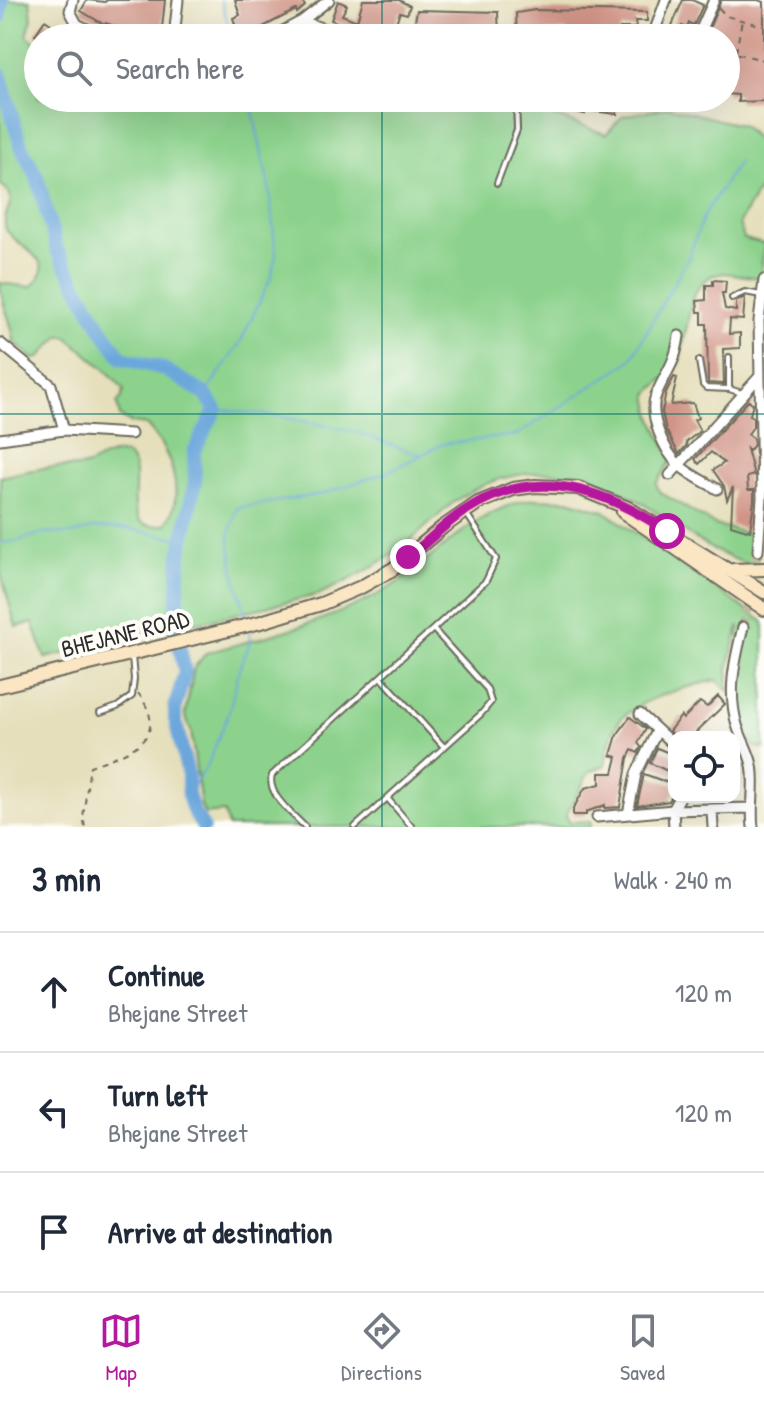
<!DOCTYPE html>
<meta charset="utf-8">
<style>
:root{--surface:#fff;--page:#f6f6f7;--text:#1f2937;--muted:#747a83;--line:#e0e1e3;--accent:#b5179e}
body{margin:0;font-family:"Patrick Hand",sans-serif;background:var(--page);color:var(--text)}
.controls{position:absolute;right:24px;bottom:24px;display:grid;overflow:hidden;border-radius:16px;box-shadow:0 8px 32px #0002}
.controls button{width:72px;height:72px;display:grid;place-items:center;padding:0;border:0;border-bottom:2px solid var(--line);background:var(--surface);color:var(--text);font:40px sans-serif}
.stop{position:absolute;width:24px;height:24px;margin:-18px;border:6px solid #b5179e;border-radius:50%;background:#fff}
.stop.end{background:#b5179e;border-color:#fff;box-shadow:0 2px 8px #0008}
.list{margin:0;padding:0;list-style:none}
h2{display:flex;justify-content:space-between;align-items:center;height:104px;margin:0;padding:0 32px;font-size:34px}
h2 small{font-size:26px;font-weight:400;color:var(--muted)}
.list li{display:grid;grid-template-columns:52px 1fr auto;gap:24px;align-items:center;box-sizing:border-box;height:120px;padding:0 32px;border-top:2px solid var(--line)}
.list b{display:block;font-size:30px;white-space:nowrap}
.list p{margin:0;font-size:26px;white-space:nowrap;color:var(--muted)}
.list em{font-size:26px;font-style:normal;color:var(--muted)}
.icon{flex:none;width:44px;height:44px;fill:none;stroke:currentColor;stroke-width:2;stroke-linecap:round;stroke-linejoin:round}
.map{position:relative;flex:none;width:764px;height:827px;overflow:hidden}
.search{position:absolute;background:var(--surface);box-shadow:0 8px 32px #0002;left:24px;right:24px;top:24px;height:88px;display:flex;align-items:center;gap:20px;box-sizing:border-box;padding:0 28px;border-radius:44px;color:var(--muted);font-size:30px}
.sheet{height:464px;background:var(--surface)}
nav{display:flex;justify-content:space-around;align-items:center;box-sizing:border-box;height:112px;border-top:2px solid var(--line);background:var(--surface);font-size:22px;color:var(--muted)}
nav a{display:grid;justify-items:center;gap:4px}
nav .on{color:var(--accent)}
.map>svg:first-child{display:block}
.green{fill:#8cd28c;stroke:#5c7e5c;stroke-width:2}
.lines{fill:none;stroke-linecap:round;stroke-linejoin:round}
.stream{stroke:#6ca7dc;stroke-width:2}
.river{stroke:#6ca7dc;stroke-width:14}
.building{fill:#d19487}
.street-tunnel{stroke:#c0bb9e;stroke-width:9;stroke-dasharray:9 4.5;stroke-linecap:butt}
.lane-casing{stroke:#6c6a5d;stroke-width:8}
.street-casing{stroke:#6c6a5d;stroke-width:13}
.secondary-casing{stroke:#6c6a5d;stroke-width:16}
.path{stroke:#6c6a5d;stroke-width:2;stroke-dasharray:6 6;stroke-linecap:butt}
.lane{stroke:#fff;stroke-width:4}
.street{stroke:#fff;stroke-width:9}
.secondary{stroke:#fbe6c4;stroke-width:12}
.route{stroke:#b5179e;stroke-width:10}
.grid{fill:none;stroke:#0f766e;stroke-width:2;stroke-opacity:0.55}
.labels{text-anchor:middle;dominant-baseline:central;stroke-width:8;stroke-linejoin:round;paint-order:stroke}
.street-label{font-size:24px;fill:#2b2b2b;stroke:#fdfcf7}
</style>
<div class="map">
<svg width="764" height="827" viewBox="0 0 764 827">
<rect width="100%" height="100%" fill="#fdfcf7"/>
<filter id="ink" filterUnits="userSpaceOnUse"><feTurbulence type="fractalNoise" baseFrequency=".0125" numOctaves="2"/><feDisplacementMap in="SourceGraphic" scale="16" xChannelSelector="R" yChannelSelector="G"/><feConvolveMatrix kernelMatrix="1 2 1 2 8 2 1 2 1" color-interpolation-filters="sRGB"/></filter>
<filter id="wash" filterUnits="userSpaceOnUse"><feTurbulence type="fractalNoise" baseFrequency=".006" numOctaves="4" result="noise"/><feDisplacementMap in="SourceGraphic" scale="32" xChannelSelector="R" yChannelSelector="G"/><feGaussianBlur stdDeviation="1.8" result="paint"/><feColorMatrix in="noise" values="0 0 0 0 0 0 0 0 0 0 0 0 0 0 0 0 0 1.4 0 .05"/><feComposite in="paint" operator="in"/></filter>
<g filter="url(#wash)">
<rect width="100%" height="100%" fill="#e5dfbb"/>
<path class="green" d="M0 0H30L32 18 27 35 38 45V98H150L158 100 406 98 430 102 519 98 544 113 606 134 623 116 669 107 743 126 764 147V181L739 223 744 239 764 244 761 278 724 273 711 276 701 284 693 296 679 364 648 394 652 417 672 460 656 484 660 492 715 525 754 535 753 565C697 552 656 503 603 483 554 464 495 471 453 503 435 517 420 534 402 547 376 567 347 582 317 595L45 658 33 623 16 627 0 571V477C18 473 37 468 55 467 64 466 76 469 85 466 97 462 113 449 126 455 151 468 111 538 166 524 187 493 170 450 146 425L131 423 120 417 117 403 122 397 124 389 107 371 66 336H60L39 358 34 359 14 342C13 320 0 305 0 283L30 287C64 261 16 248 6 229 0 210 23 200 0 184Z
M533 499 569 500 604 511 764 622V749L752 746 738 698 739 626 728 668 729 691 717 680C687 687 646 696 623 717 610 729 608 749 605 765L589 772 566 815 569 822 591 821V827H228L224 812 205 814 201 806 191 731 185 715 194 668 206 653C266 636 330 622 384 591 438 560 469 510 533 499Z"/>
<g class="lines">
<path class="stream" d="M221 0 232 38
M205 394 240 343 271 277 276 255 269 187 250 98
M216 409 278 416 352 431 421 455 443 444 517 435 630 361 689 256 704 215 739 161
M0 543 18 541 42 533 73 534 95 528 129 529 182 539
M247 619 233 568 229 536 237 508 322 494 385 473 420 456
M188 795 208 764 229 712 240 666 251 640 249 629"/>
<path class="river" d="M0 17 2 0
M0 74 21 146 37 177 57 250 104 333 122 358 164 369 205 394 216 409 194 452 195 482 180 555 176 629 185 672 175 707V719L188 775V795L194 813 203 827"/>
</g>
<g id="blocks">
<path class="building" d="M87 0 105 2 107 0H165L161 38 143 37 106 23 105 25 81 11Z
M235 0H301L305 6 297 13 296 10 292 12 261 28 238 34 233 18 240 15Z
M363 0H399L410 6 407 14 400 12 392 33 405 38 370 34 331 20 338 1 347 5 342 15 357 21Z
M683 0H692L703 5 694 25 689 23 687 28 682 26 677 38 668 35Z
M721 0H758L764 2V101L738 102V95L726 94 728 46 726 38H705Z
M417 10 498 12 499 36 494 35V38H487V35L454 37V34H450L449 24 439 30 427 25 428 33 423 34 422 38H412Z
M535 10 647 12V21H635L636 28H620V35L563 38 567 30 555 31H547V37L517 38 516 13Z
M45 20 61 31 63 27 79 38H39L35 35Z
M568 98H613L612 105H617V114L585 110V114L579 113 580 105Z
M713 280 726 281 725 293H722L725 309 736 311V302L745 297 743 320 730 319 729 334 740 333V348L723 349 724 384 708 383 707 324H702V312H698L697 301 706 300V285H713Z
M674 377 677 378 671 405 693 403 698 418 694 420 700 431 686 442 687 445 679 454 666 430 662 412 666 392Z
M748 401 753 403 750 415 753 417V427L748 434 753 438 754 445 749 451 747 449 754 475 747 477 748 490H754V500L750 531 731 525 733 487 727 500 724 486 713 470 724 463 711 452 699 464 695 459Z
M718 696 725 704 691 737H676L669 731 681 716 683 719 700 702 707 707Z
M630 717 646 729 638 743 641 747 638 753 632 750 628 758 620 807 605 808V805L586 812V815H573V809L585 788 600 784V773H613L617 757 611 755 617 735Z
M657 748 674 755V774L650 763Z
M644 774 674 785V793L669 801 637 806Z"/>
</g>
</g>
<g filter="url(#ink)">
<use href="#blocks" fill-opacity="0" stroke="#6c6a5d" stroke-width="2"/>
<g class="lines">
<path class="street-tunnel" d="M743 627 758 551"/>
<defs>
<path id="lane" d="M497 183 517 130 516 98
M732 298 745 292 761 295
M729 357V389
M699 361 703 385 706 388 729 389 742 393
M381 677 444 747
M100 713 117 707 132 696 134 679 132 656
M388 799 412 827
M305 827C293 814 266 794 272 775L486 581 496 559 466 513
M355 827 481 714 491 702 487 689 434 630"/>
<path id="street" d="M73 0 70 11 77 24 105 38
M302 21 349 38
M174 38 178 0
M270 38 302 21 329 0
M652 38 666 0
M697 38 714 0
M671 102 673 98
M679 336C675 365 666 371 656 395 648 415 664 451 679 465 690 475 705 482 717 489
M0 343 51 385 64 430
M0 439 64 430 131 434
M670 475 759 377
M758 551 762 498 759 321 764 280
M743 627C735 660 727 691 737 725 741 739 749 751 752 765 756 786 750 806 753 827
M640 714 674 745
M712 810 713 827
M628 814 636 774 657 731
M597 817 673 810 751 808
M674 827 673 810 680 797"/>
<path id="secondary" d="M623 512 764 609
M733 570 764 569
M0 686 261 622 321 604 361 587 393 569 443 527 478 503 513 489 535 486 578 488 628 508 764 592"/>
</defs>
<use href="#lane" class="lane-casing"/>
<use href="#street" class="street-casing"/>
<use href="#secondary" class="secondary-casing"/>
<path class="path" d="M719 8 726 16 764 26
M726 51 764 60
M736 52 742 20
M85 827 83 817 90 766C127 753 173 740 138 693"/>
<use href="#lane" class="lane"/>
<use href="#street" class="street"/>
<use href="#secondary" class="secondary"/>
</g>
</g>
<g class="lines" filter="url(#ink)">
<path class="route" d="M408 557C428 542 445 523 466 510 535 465 604 489 667 531"/>
</g>
<path class="grid" d="M382 0V38M382 98V827M0 414H764"/>
<g class="labels">
<g class="street-label">
<text transform="translate(125 633) rotate(-14)">BHEJANE ROAD</text>
</g>
</g>
</svg>
<div class="controls">
<button><svg class="icon" aria-label="locate" viewBox="0 0 24 24"><circle cx="12" cy="12" r="6"/><path d="M12 2v4M12 18v4M2 12h4M18 12h4"/></svg></button>
</div>
<div class="stop" style="left:667px;top:531px"></div>
<div class="stop end" style="left:408px;top:557px"></div>
<div class="search"><svg class="icon" aria-label="search" viewBox="0 0 24 24"><circle cx="10" cy="10" r="6"/><path d="M15 15l6 6"/></svg>Search here</div>
</div>
<section class="sheet">
<h2>3 min<small>Walk · 240 m</small></h2>
<ul class="list">
<li><svg class="icon" aria-label="ahead" viewBox="0 0 24 24"><path d="M12 20V5M6 11l6-6 6 6"/></svg><div><b>Continue</b><p>Bhejane Street</p></div><em>120 m</em></li>
<li><svg class="icon" aria-label="left" viewBox="0 0 24 24"><path d="M17 20v-9H6M10 6l-5 5 5 5"/></svg><div><b>Turn left</b><p>Bhejane Street</p></div><em>120 m</em></li>
<li><svg class="icon" aria-label="arrive" viewBox="0 0 24 24"><path d="M6 21V4h12l-3 4 3 4H6"/></svg><div><b>Arrive at destination</b></div></li>
</ul>
</section>
<nav>
<a class="on"><svg class="icon" aria-label="map" viewBox="0 0 24 24"><path d="M3 6l6-2 6 2 6-2v14l-6 2-6-2-6 2zM9 4v14M15 6v14"/></svg>Map</a>
<a><svg class="icon" aria-label="directions" viewBox="0 0 24 24"><path d="M12 3l9 9-9 9-9-9zM9 14v-3h6M13 9l2 2-2 2"/></svg>Directions</a>
<a><svg class="icon" aria-label="saved" viewBox="0 0 24 24"><path d="M7 4h10v16l-5-4-5 4z"/></svg>Saved</a>
</nav>
